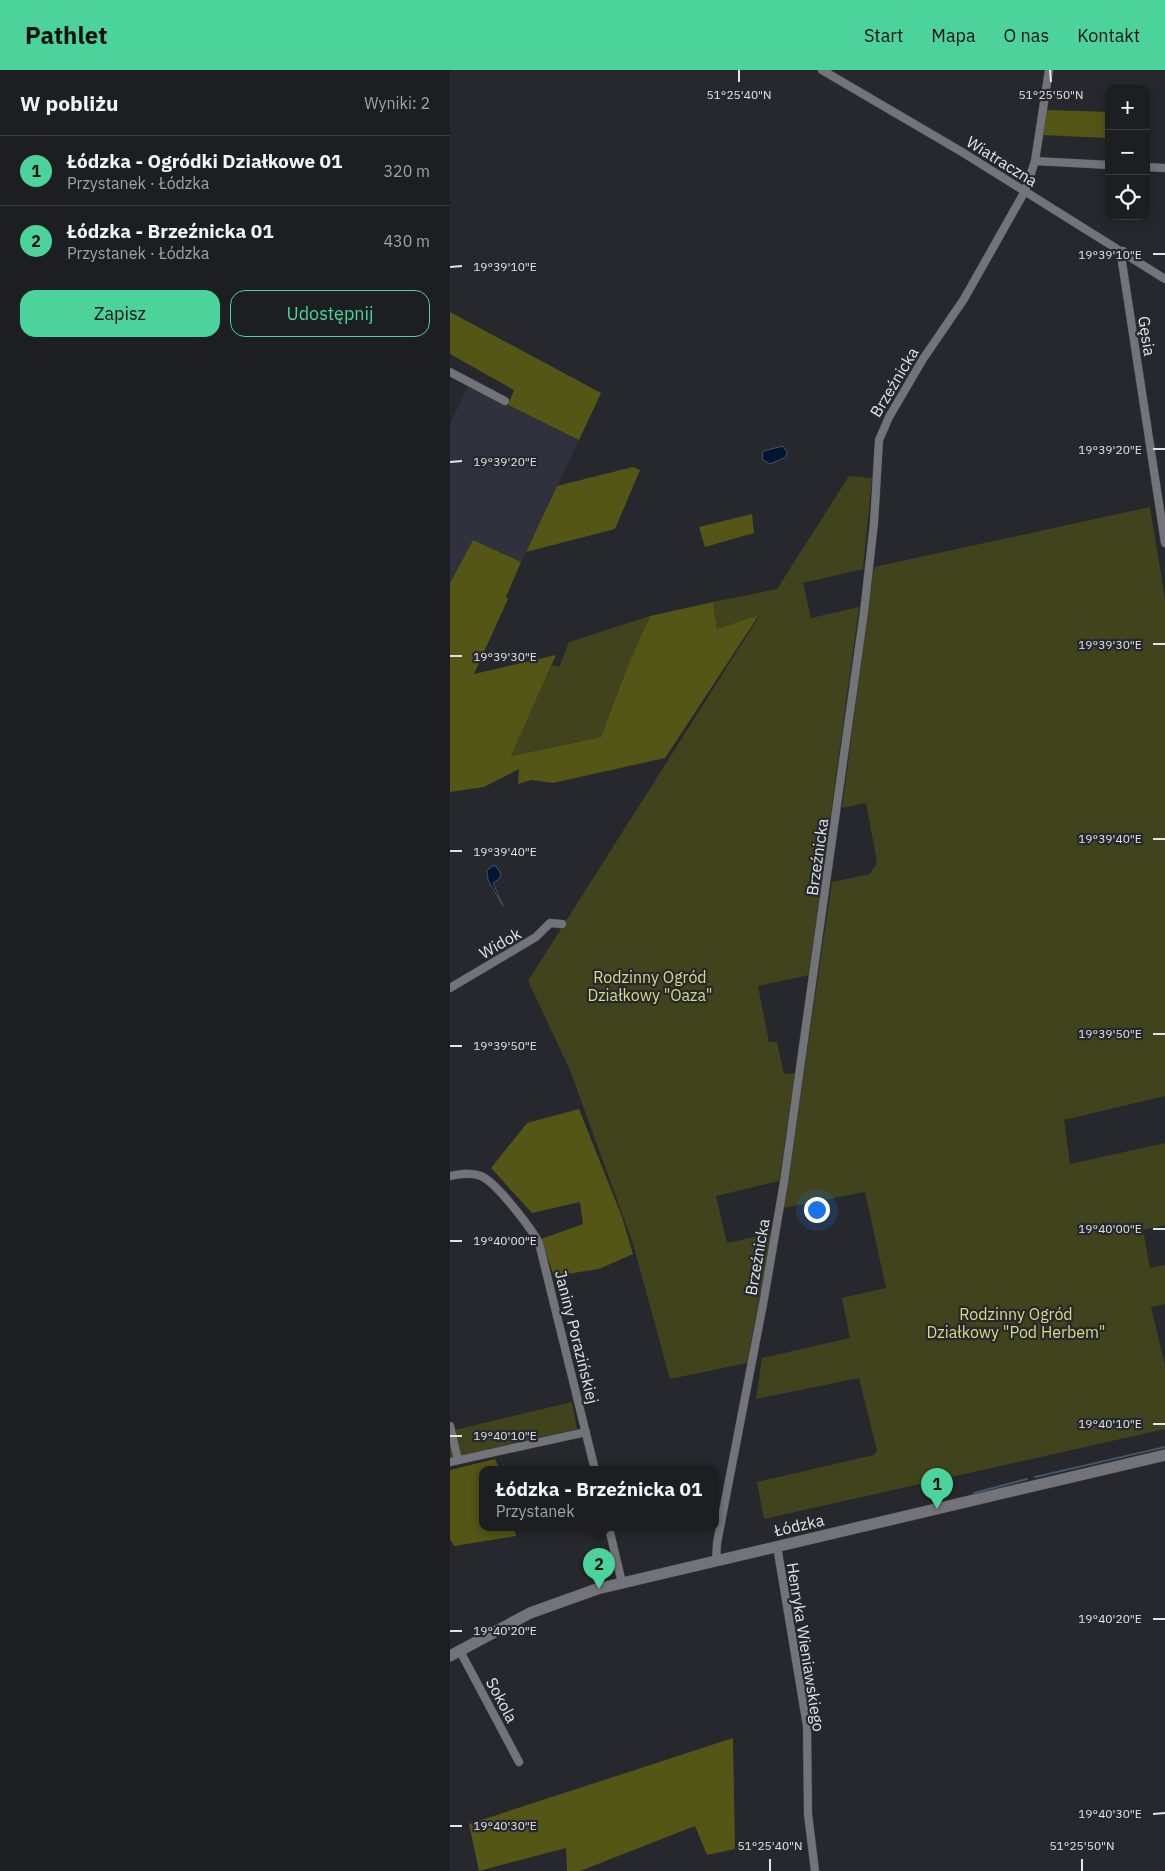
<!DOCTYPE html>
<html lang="pl">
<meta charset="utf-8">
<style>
:root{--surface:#1d1e22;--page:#2a2b2f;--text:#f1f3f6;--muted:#a0a2a5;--line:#3b3c40;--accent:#4cd39b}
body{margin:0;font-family:"IBM Plex Sans",sans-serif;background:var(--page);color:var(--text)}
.controls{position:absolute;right:15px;top:15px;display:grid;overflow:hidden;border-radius:10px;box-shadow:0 2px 12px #0003}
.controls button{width:45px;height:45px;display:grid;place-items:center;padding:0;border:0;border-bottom:1px solid var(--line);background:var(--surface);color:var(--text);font:25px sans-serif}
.you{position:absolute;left:366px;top:1139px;width:18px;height:18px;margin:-12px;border:4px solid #fff;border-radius:50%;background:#1a73e8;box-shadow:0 0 0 8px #1a73e833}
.badge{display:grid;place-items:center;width:32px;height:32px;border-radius:50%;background:var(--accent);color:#111;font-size:16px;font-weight:700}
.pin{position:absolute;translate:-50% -41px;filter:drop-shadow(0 1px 2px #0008)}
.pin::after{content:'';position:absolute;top:26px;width:18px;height:15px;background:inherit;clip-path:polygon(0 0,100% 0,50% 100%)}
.popup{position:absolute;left:29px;top:1396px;width:240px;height:65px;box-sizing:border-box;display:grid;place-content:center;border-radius:10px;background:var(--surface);filter:drop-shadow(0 1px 4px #0005);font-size:16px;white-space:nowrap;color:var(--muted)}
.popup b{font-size:19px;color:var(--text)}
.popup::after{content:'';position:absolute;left:50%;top:100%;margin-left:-10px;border:10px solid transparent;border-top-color:var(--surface)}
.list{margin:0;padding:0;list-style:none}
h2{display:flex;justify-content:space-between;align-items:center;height:65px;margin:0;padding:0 20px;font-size:21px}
h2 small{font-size:16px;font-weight:400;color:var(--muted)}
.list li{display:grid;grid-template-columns:32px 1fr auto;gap:15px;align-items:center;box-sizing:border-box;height:70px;padding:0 20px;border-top:1px solid var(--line)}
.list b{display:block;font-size:19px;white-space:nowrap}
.list p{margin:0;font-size:16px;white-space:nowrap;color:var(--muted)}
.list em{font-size:16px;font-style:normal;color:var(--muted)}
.actions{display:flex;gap:10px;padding:15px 20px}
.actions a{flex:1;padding:11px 0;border:1px solid var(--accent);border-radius:15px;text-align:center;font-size:18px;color:var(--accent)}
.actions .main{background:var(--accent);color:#111}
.icon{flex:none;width:28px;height:28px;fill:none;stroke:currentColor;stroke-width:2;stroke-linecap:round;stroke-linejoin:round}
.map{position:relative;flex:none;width:715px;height:1801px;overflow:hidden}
header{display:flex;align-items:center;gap:30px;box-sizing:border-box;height:70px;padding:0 25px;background:var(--accent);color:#111}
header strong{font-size:24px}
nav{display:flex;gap:28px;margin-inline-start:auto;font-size:18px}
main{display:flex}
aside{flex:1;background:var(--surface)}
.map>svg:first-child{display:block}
.built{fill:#2f313c}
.green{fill:#41431c}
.forest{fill:#535615}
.water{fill:#001633;stroke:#445469}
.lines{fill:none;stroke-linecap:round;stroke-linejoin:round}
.stream{stroke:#445469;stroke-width:2}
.street-casing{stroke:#434447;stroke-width:9}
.secondary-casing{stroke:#434447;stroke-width:12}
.street{stroke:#727479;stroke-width:8}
.secondary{stroke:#727479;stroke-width:11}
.ticks{fill:none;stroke:#e3e4e7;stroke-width:2}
.labels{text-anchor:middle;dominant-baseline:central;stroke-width:4.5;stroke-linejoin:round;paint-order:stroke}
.street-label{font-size:16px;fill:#e3e4e7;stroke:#27282d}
.park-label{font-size:16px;fill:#d5dc81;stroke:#27282d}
.ticks-label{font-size:12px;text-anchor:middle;fill:#e3e4e7;stroke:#27282d;stroke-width:4.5;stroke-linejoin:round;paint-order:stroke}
</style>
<header>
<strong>Pathlet</strong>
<nav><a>Start</a><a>Mapa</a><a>O nas</a><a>Kontakt</a></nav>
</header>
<main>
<aside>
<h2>W pobliżu<small>Wyniki: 2</small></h2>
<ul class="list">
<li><span class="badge">1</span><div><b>Łódzka - Ogródki Działkowe 01</b><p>Przystanek · Łódzka</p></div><em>320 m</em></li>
<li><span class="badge">2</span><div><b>Łódzka - Brzeźnicka 01</b><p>Przystanek · Łódzka</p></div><em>430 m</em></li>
</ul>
<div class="actions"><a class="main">Zapisz</a><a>Udostępnij</a></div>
</aside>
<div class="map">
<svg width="715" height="1801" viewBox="0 0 715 1801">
<rect width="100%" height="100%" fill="#27282d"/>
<path class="built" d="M18 316 129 370 71 492 23 470 0 513V354Z"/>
<path class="green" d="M399 406 422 408 413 499 353 513 361 548 409 537 359 905 308 916 319 972H327L334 1004 345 1003 329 1111 266 1126 277 1173 322 1163 297 1293 220 1309 183 1174 120 1000 78 911 310 545 267 559 263 532 327 519Z
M700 437 715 529V1026L614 1050 620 1094 715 1073V1155L693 1160 700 1198 715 1195V1234L701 1237 715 1295V1359L314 1449 307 1412 424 1385 427 1381 409 1308 306 1329 312 1288 400 1268 392 1228 436 1218 415 1122 334 1138 382 812 420 804 427 792 416 733 392 738 424 497Z
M200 546 180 590 151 667 60 686 102 595 109 597 119 572Z
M122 1332 127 1359 0 1388V1361Z"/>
<path class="forest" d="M595 40 659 42V68L591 65Z
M0 242 151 323 129 370 58 335 64 320 0 284Z
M183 397 190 400 165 459 76 482 107 416Z
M302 444 304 463 255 477 249 457Z
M23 470 71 492 56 527 58 529 24 604 106 585 61 686 151 667 180 590 200 546 263 532 267 559 309 545 215 688 103 713 82 710 68 714 69 699 34 717 0 722V513Z
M129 1039 172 1147 183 1184 149 1199 104 1206 91 1169 133 1154 130 1132 82 1143 41 1098 77 1053Z
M45 1389 50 1400H33V1458H64L66 1466 4 1476 0 1469V1400Z
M283 1668 285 1779 257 1785 245 1756 130 1801H117L116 1778 29 1801 19 1754Z"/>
<path class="water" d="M333 376 337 382 336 387 320 394 312 389 313 381Z
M42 796H46L51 804 49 809 43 813 53 836 38 810 37 801Z"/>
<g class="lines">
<path class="stream" d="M585 1407 715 1377
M524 1423 577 1409"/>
<defs>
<path id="street" d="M372 0 512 82 715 209
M585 91 659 95
M696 97 715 98
M673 181 672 192 715 473
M0 302 55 331
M0 918 86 867 100 853 112 854
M0 1106C10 1104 21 1102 31 1106 46 1112 81 1158 89 1173L145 1400
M0 1356 8 1390
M0 1392 136 1362
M159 1458 172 1513
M327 1476 357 1656 358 1744 365 1801
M266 1491 267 1473 314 1229 334 1112 414 542 424 453 429 370 439 347 473 289 514 229 575 121 585 91 599 0
M10 1581 69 1692"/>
<path id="secondary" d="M0 1586 80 1543 147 1519 715 1385"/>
</defs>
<use href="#street" class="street-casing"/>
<use href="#secondary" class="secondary-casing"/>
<use href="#street" class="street"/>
<use href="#secondary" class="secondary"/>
</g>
<path class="ticks" d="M289 0V12M600 0 601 12M703 184H715M0 197 12 196M703 379H715M0 392 12 391M703 574H715M0 586H12M703 769H715M0 781H12M703 964H715M0 976H12M703 1159H715M0 1171H12M703 1354H715M0 1366H12M703 1549H715M0 1561H12M703 1744 715 1743M0 1756H12M320 1789V1801M632 1789V1801"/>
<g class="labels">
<g class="street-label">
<text transform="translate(552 91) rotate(32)">Wiatraczna</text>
<text transform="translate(697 266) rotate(81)">Gęsia</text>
<text transform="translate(444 312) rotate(-59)">Brzeźnicka</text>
<text transform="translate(367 787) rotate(-82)">Brzeźnicka</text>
<text transform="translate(50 873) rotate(-30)">Widok</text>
<text transform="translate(307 1187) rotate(-80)">Brzeźnicka</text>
<text transform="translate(127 1267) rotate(76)">Janiny Porazińskiej</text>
<text transform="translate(349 1455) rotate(-13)">Łódzka</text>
<text transform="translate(356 1577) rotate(81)">Henryka Wieniawskiego</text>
<text transform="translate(52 1630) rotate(62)">Sokola</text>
</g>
<g class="park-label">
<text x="200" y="907">Rodzinny Ogród<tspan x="200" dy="18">Działkowy "Oaza"</tspan></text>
<text x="566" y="1244">Rodzinny Ogród<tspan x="566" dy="18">Działkowy "Pod Herbem"</tspan></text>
</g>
</g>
<g class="ticks-label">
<text x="289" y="29">51°25'40"N</text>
<text x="601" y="29">51°25'50"N</text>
<text x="660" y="189">19°39'10"E</text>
<text x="55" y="201">19°39'10"E</text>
<text x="660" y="384">19°39'20"E</text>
<text x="55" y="396">19°39'20"E</text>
<text x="660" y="579">19°39'30"E</text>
<text x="55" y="591">19°39'30"E</text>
<text x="660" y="773">19°39'40"E</text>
<text x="55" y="786">19°39'40"E</text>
<text x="660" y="968">19°39'50"E</text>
<text x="55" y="980">19°39'50"E</text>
<text x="660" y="1163">19°40'00"E</text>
<text x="55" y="1175">19°40'00"E</text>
<text x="660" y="1358">19°40'10"E</text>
<text x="55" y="1370">19°40'10"E</text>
<text x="660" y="1553">19°40'20"E</text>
<text x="55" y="1565">19°40'20"E</text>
<text x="660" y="1748">19°40'30"E</text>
<text x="55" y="1760">19°40'30"E</text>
<text x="320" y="1780">51°25'40"N</text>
<text x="632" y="1780">51°25'50"N</text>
</g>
</svg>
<div class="controls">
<button>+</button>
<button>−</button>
<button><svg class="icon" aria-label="locate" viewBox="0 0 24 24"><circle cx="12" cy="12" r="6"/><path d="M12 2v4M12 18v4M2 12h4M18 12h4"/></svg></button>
</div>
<div class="you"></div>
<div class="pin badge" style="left:487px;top:1439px">1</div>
<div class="pin badge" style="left:149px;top:1519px">2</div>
<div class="popup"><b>Łódzka - Brzeźnicka 01</b>Przystanek</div>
</div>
</main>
